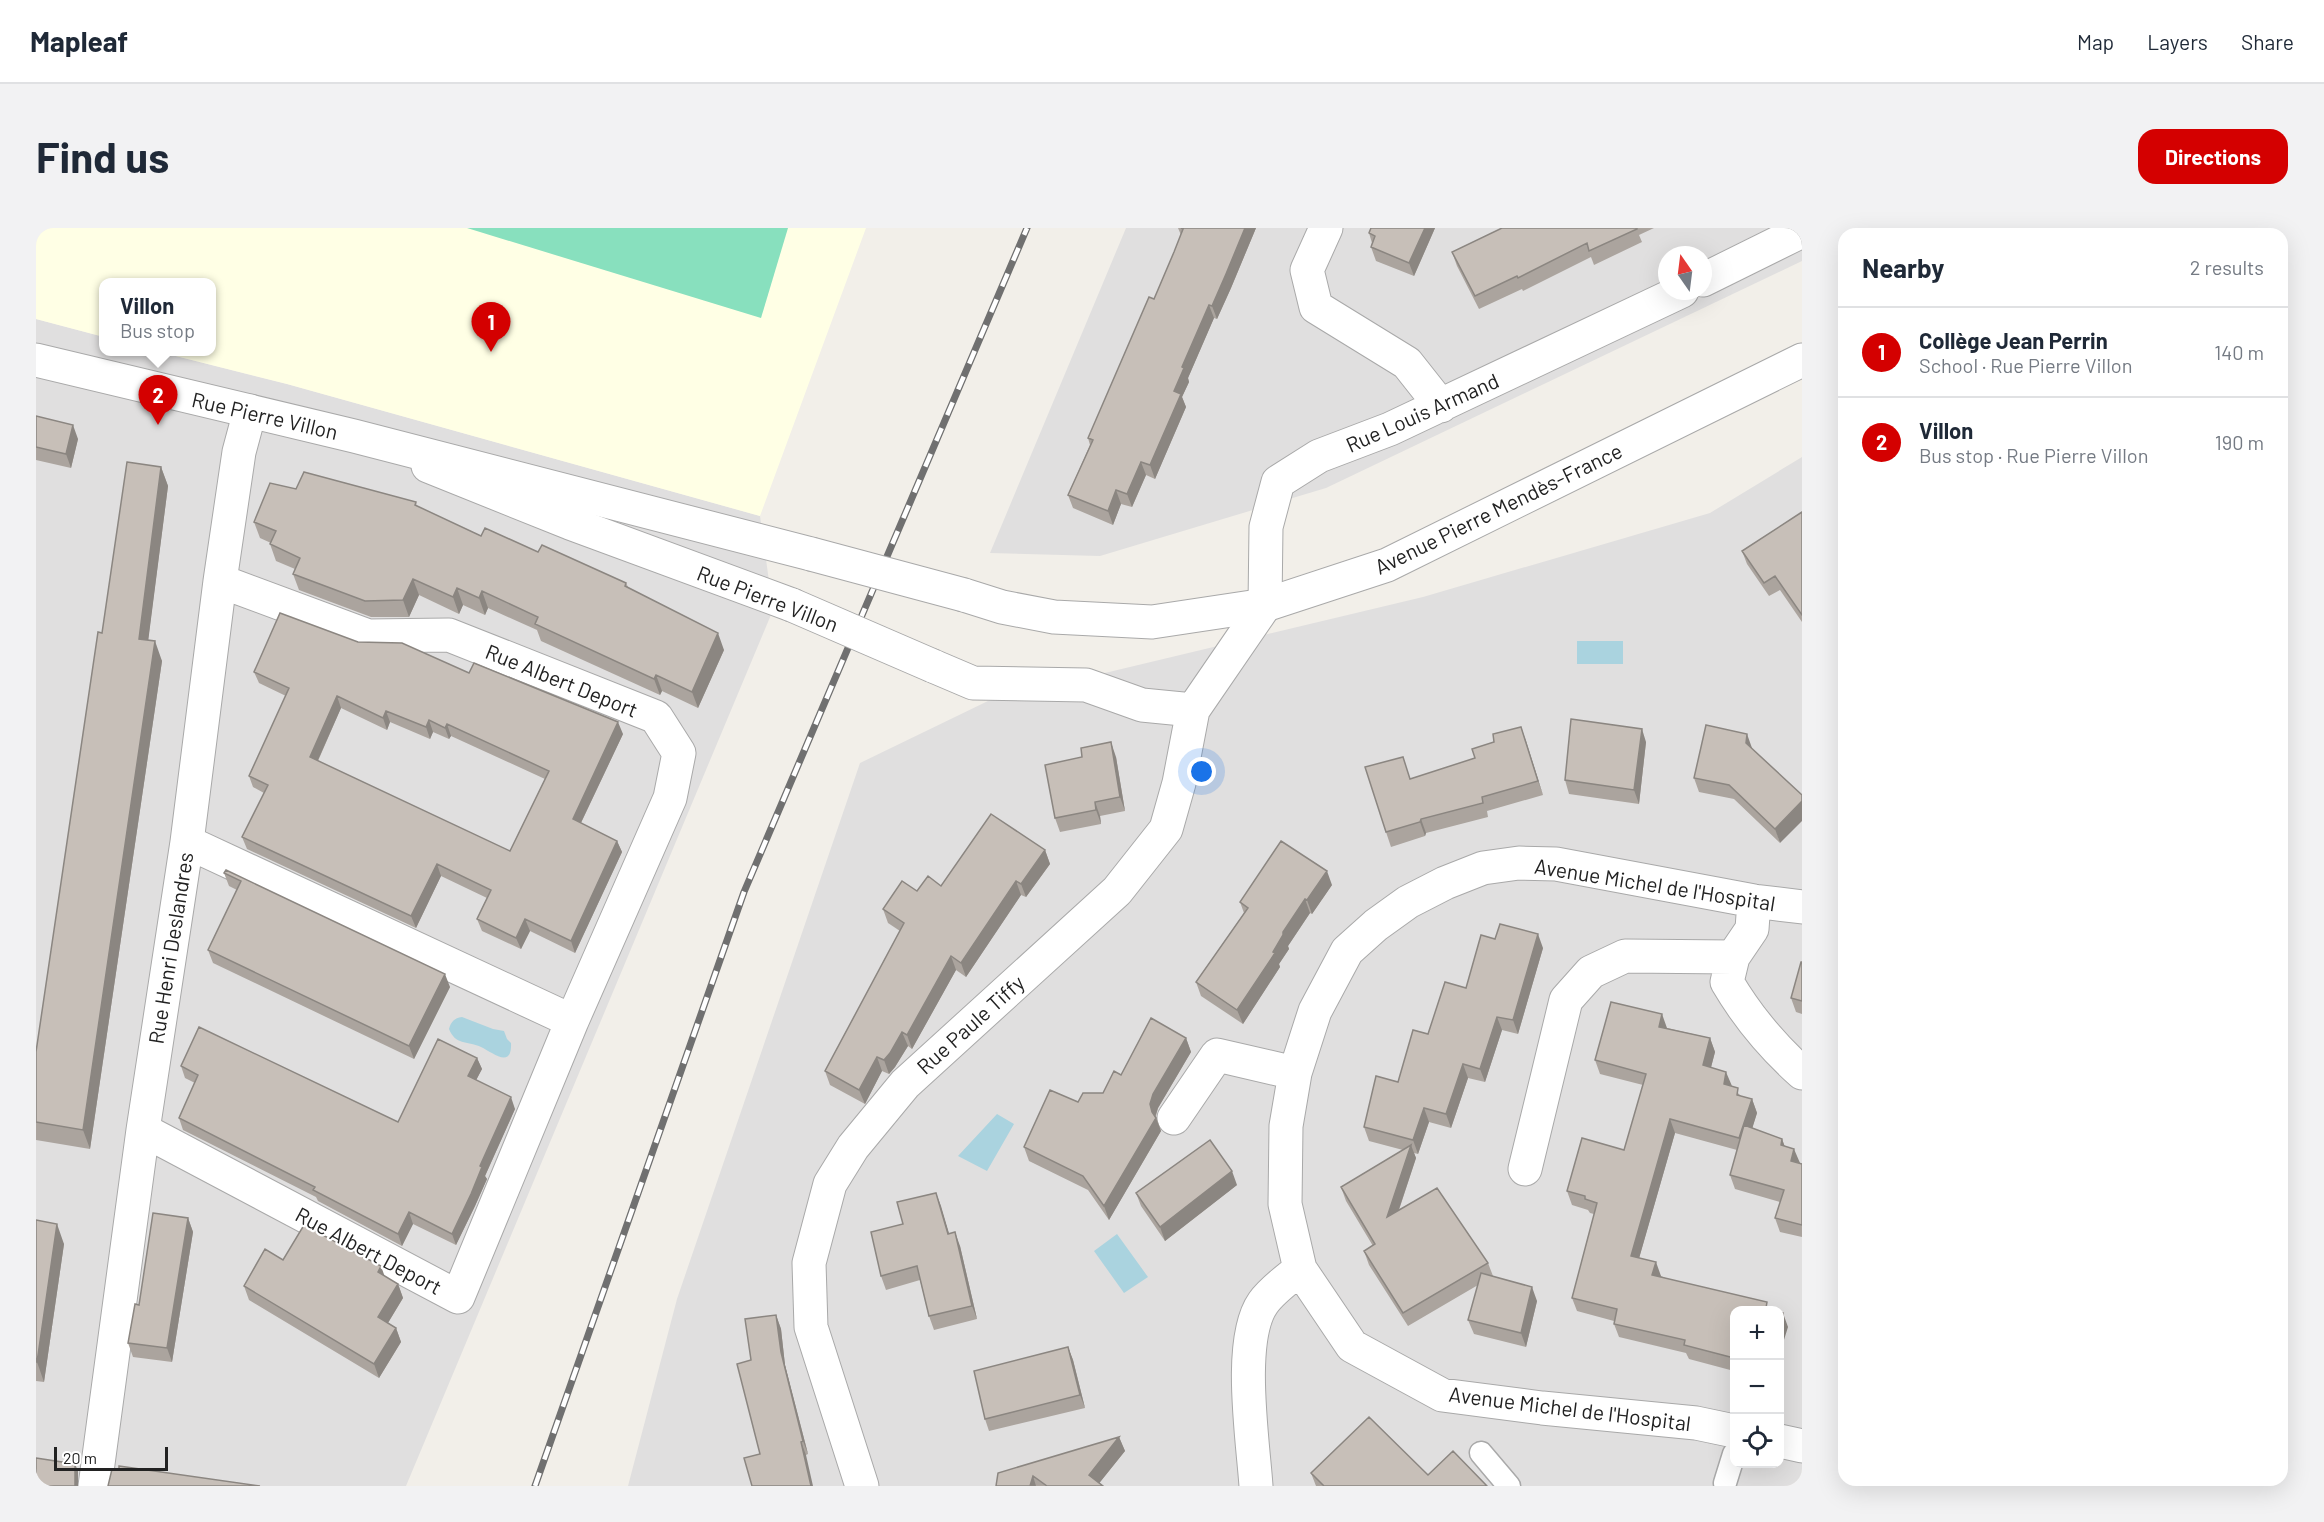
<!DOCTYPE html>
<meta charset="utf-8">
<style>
:root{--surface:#fff;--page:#f2f2f3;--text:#1f2937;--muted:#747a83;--line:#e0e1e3;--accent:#d40000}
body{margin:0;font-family:Barlow,sans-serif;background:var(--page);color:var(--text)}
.controls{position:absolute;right:18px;bottom:18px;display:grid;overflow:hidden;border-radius:12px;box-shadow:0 6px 24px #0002}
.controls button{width:54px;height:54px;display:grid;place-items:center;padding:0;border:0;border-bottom:2px solid var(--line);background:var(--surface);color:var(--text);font:30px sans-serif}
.compass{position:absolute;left:1622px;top:18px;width:54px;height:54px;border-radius:50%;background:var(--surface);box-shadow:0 6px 24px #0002;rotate:346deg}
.scale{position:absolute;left:18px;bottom:15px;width:114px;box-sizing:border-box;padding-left:6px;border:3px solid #222;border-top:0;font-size:16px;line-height:21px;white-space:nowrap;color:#222;-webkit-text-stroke:4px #fff;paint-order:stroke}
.you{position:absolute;left:1166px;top:544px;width:21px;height:21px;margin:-15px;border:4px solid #fff;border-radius:50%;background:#1a73e8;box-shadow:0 0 0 9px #1a73e833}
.badge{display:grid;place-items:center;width:39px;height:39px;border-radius:50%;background:var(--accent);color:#fff;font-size:20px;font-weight:700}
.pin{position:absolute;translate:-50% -50px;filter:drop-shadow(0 2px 3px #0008)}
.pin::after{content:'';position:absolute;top:32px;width:21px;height:18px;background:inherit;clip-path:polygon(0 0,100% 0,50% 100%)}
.popup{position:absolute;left:63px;top:50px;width:117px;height:78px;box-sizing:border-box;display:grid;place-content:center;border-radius:12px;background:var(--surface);filter:drop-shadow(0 2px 4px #0005);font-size:20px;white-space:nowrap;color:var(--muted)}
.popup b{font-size:22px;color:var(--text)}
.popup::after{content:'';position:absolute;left:50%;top:100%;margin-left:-12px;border:12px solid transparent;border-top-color:var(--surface)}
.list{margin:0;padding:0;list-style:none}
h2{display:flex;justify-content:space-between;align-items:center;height:78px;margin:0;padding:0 24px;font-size:26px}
h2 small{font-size:20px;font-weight:400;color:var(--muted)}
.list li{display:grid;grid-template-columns:39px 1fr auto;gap:18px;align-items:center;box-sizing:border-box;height:90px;padding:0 24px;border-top:2px solid var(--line)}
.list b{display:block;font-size:22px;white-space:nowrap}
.list p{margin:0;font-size:20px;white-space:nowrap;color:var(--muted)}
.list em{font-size:20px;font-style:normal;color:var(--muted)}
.icon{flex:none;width:33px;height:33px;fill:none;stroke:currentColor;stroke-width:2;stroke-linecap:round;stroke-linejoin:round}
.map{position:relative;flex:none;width:1766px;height:1258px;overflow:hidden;border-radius:18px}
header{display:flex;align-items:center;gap:36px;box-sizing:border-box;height:84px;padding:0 30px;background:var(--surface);border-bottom:2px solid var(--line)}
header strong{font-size:28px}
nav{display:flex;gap:33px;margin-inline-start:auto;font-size:21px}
.intro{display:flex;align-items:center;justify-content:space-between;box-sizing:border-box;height:144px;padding:0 36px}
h1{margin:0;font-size:42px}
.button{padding:15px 27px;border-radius:18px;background:var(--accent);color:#fff;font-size:21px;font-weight:700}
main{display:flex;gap:36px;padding:0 36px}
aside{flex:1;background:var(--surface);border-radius:18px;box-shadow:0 6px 24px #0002}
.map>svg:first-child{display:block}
.residential{fill:#e0dfdf;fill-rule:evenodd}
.education{fill:#ffffe5}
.pitch{fill:#88e0be}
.water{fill:#aad3df}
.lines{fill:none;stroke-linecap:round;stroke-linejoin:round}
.service-casing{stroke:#a9a9a9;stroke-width:25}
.minor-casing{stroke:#a9a9a9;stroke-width:35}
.tertiary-casing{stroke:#a9a9a9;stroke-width:35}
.service{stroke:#fff;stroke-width:22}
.minor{stroke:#fff;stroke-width:33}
.tertiary{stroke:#fff;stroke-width:33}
.rail-casing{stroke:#707070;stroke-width:7}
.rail{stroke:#fff;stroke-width:4.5;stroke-dasharray:14;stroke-linecap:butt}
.minor-bridge-casing{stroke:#a9a9a9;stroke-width:35;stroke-linecap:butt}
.tertiary-bridge-casing{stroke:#a9a9a9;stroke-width:35;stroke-linecap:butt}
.minor-bridge{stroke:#fff;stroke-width:33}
.tertiary-bridge{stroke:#fff;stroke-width:33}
.wall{fill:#aba49e;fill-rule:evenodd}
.shaded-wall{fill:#8b8681}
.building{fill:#c7bfb8;stroke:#8b8681;stroke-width:1.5;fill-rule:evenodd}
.labels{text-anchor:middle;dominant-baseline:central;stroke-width:4.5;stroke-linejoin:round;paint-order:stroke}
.street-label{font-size:21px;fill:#222;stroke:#fff}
</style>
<header>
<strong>Mapleaf</strong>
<nav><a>Map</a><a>Layers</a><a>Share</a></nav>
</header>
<div class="intro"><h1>Find us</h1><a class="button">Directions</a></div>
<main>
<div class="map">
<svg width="1766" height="1258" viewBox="0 0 1766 1258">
<rect width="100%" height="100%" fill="#f2efe9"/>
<path class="residential" d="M1090 0H1766V33L1290 260 1064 328 954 325ZM1631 27H1667V63H1631Z
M0 91 68 109V124H124L251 156 724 288 737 382 370 1258H0Z
M1766 229V1258H592L641 1071 824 535 952 473 1387 369 1674 285ZM1698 1082H1744V1236H1698Z"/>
<path class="education" d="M0 0H830L724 288 251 156 124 124H176V55H68V109L0 91Z"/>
<path class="pitch" d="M431 0H752L725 90Z"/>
<path class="water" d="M1541 413H1587V436H1541Z
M426 789 457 801 468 803 471 811 475 815C476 842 456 824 445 819 430 812 420 818 413 801 415 794 418 790 426 789Z
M961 886 978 896 951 943 922 928Z
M1081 1006 1112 1049 1088 1065 1058 1023Z"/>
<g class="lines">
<defs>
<path id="service" d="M1445 1225 1473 1258
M1689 1255 1698 1226"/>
<path id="minor" d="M1290 0 1271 42 1280 79 1371 135 1405 178
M1667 52 1766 3
M392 238 534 295 756 377
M897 438 937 455 1050 457 1106 477 1157 482
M151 614 536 793
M1718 673 1716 701 1697 729 1691 754C1711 788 1737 819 1766 845
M1138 890 1181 827 1259 845
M107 902 422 1069 536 793 634 570 643 525 620 489 413 407 332 408 184 353
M1489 941 1530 772 1555 744 1589 728 1697 729
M1698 1203 1660 1195 1506 1180 1406 1167 1316 1118 1264 1041 1249 976 1250 898 1259 845 1279 783 1311 723 1340 697 1372 674 1409 655 1447 640 1483 635 1520 636 1718 673 1766 679
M1744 1213 1766 1218
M59 1258 107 902 151 614 184 353 203 224 214 183
M826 1258 775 1099 773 1035 794 956 817 919 869 856 1081 663 1130 601 1143 555 1157 482 1229 377 1230 299 1242 254 1283 228 1354 201 1646 63
M1220 1258C1217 1213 1201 1112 1227 1075 1236 1062 1252 1051 1264 1041"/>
<path id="tertiary" d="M0 132 318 208 775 326
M928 367 966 379 1018 389 1116 394 1229 377 1351 337 1766 132"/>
</defs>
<use href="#service" class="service-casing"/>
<use href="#minor" class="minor-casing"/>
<use href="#tertiary" class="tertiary-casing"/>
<use href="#service" class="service"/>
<use href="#minor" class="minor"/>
<use href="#tertiary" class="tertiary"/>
<defs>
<path id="rail" d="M499 1258 708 664 991 0"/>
</defs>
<use href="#rail" class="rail-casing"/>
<use href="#rail" class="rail"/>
<defs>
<path id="minor-bridge" d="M756 377 897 438"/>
<path id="tertiary-bridge" d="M775 326 928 367"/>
</defs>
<use href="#minor-bridge" class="minor-bridge-casing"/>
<use href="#tertiary-bridge" class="tertiary-bridge-casing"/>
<use href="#minor-bridge" class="minor-bridge"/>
<use href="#tertiary-bridge" class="tertiary-bridge"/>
</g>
<path class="wall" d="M1142 0H1220L1195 60 1181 91 1178 90 1152 150 1153 154 1146 169 1150 179 1119 251 1110 247 1096 279 1085 276 1077 297 1037 280 1032 267 1054 217 1052 210 1118 71 1138 24 1145 7Z
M1399 0 1378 48 1340 33 1335 19 1336 15 1333 5Z
M1466 0H1618L1603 7 1606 14 1558 37 1555 29 1487 63 1486 61 1443 81 1421 38 1416 24Z
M0 188 42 211 35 240 0 232Z
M125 239 132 258 112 412 126 433 54 921 0 912V824L66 405Z
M260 261 380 274 381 279 445 308 502 324 590 355 592 359 688 422 662 480 626 463 624 467 505 413 501 402 452 380 449 387 427 377 423 386 383 367 373 389H335L263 362 257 346 259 341 240 333 234 316 235 315 224 310 218 294Z
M1766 284V394L1744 362 1733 368 1711 336 1706 323Z
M322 414 433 445 587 506 545 595 581 613 586 624 539 725 494 703 485 721 446 703 441 691 451 670 405 648 380 700 211 621 206 609 228 565 217 559 213 548 250 468 223 455 218 444ZM305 480 351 502 354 494 394 511 397 504 413 511 415 508 509 551 474 623 282 533Z
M1485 499 1507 567 1451 583 1452 589 1390 605 1389 608 1355 619 1350 604 1375 551 1439 530 1458 514Z
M1610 514 1603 576 1533 566 1529 552Z
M1716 520V521L1744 615 1698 571 1663 564 1658 550Z
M1080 529 1089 583 1064 588 1065 596 1024 604 1019 590Z
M1009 622 1014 636 990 669 985 667 930 749 920 742 876 821 872 818 859 839 853 846 846 843 829 876 794 857 789 843 864 703 852 695 847 681 881 663 905 658Z
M190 642 414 759 378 831 177 735 172 722 201 662 193 658 188 645Z
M1296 657 1276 686 1274 685 1252 718 1253 721 1243 736 1244 739 1207 796 1165 768 1160 754 1208 685 1204 674Z
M1459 711 1507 720 1482 806 1466 802 1449 854 1432 850 1415 900 1393 894 1382 926 1378 925 1380 930 1363 982 1452 1035 1457 1048 1501 1073 1490 1119 1438 1106 1432 1092 1442 1057 1372 1098 1333 1037 1328 1023 1337 1018 1310 973 1305 959 1367 922 1333 913 1328 899 1362 854 1392 806 1430 760Z
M1766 734V786L1760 784 1755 770Z
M1631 800 1674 810 1679 824 1675 839 1705 868 1716 871 1721 885 1716 900 1746 911 1749 919 1764 935 1766 936V1009L1744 1004 1739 990 1744 974 1699 961 1694 947 1701 922 1639 905 1603 1030 1625 1048 1698 1083V1143L1653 1131 1650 1125 1583 1109 1578 1096V1093L1541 1083 1536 1070 1558 986 1554 985 1552 982 1536 977 1531 963 1588 922 1607 857 1564 846 1559 832Z
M1150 810 1155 824 1122 880 1120 888 1125 903 1073 992 1052 962 993 933 988 919 1042 874 1067 865 1085 847Z
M441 830 446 841 440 852 479 881 449 948 451 951 439 978 420 1017 377 996 366 1018 282 973 280 969 147 902 143 890 159 855 149 850 145 838 362 894Z
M1201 957 1129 1013 1105 978 1100 965Z
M900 965 913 1006 924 1018 941 1091 898 1102 893 1088 884 1052 850 1062 845 1048 867 996Z
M152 990 157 1004 136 1134 97 1129 92 1115Z
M0 992 28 1016 8 1154 0 1153Z
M247 1032 348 1048 362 1056 367 1070 352 1095 360 1100 365 1114 343 1150 213 1072 208 1058Z
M740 1087 745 1101 749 1137 772 1226 770 1227 724 1226 715 1132Z
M1032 1119 1037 1132 1049 1180 953 1203 949 1191Z
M1083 1209 1089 1223 1063 1255 1067 1258H960Z
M1275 1245 1392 1247 1451 1258H1280Z"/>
<path class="shaded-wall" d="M1209 0H1220L1195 60 1181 91 1176 78Z
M1389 0H1399L1378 48 1373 35Z
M1173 77 1178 90 1152 150 1153 154 1146 169 1150 179 1119 251 1114 237 1146 139Z
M37 197 42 211 35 240 30 226Z
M1105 234 1110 247 1096 279 1091 266Z
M125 239 132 258 110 430 103 411Z
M1080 262 1085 276 1077 297 1072 283Z
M377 351 383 367 373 389 367 372Z
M421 360 427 377 423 386 417 369Z
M446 363 452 380 449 387 443 370Z
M682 405 688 422 662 480 656 464Z
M119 413 126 433 54 921 47 902Z
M620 447 626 463 624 467 618 451Z
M301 468 305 480 278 541 274 529Z
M350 483 354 494 351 502 347 490Z
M393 492 397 504 394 511 390 499Z
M582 494 587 506 541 603 537 591Z
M411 496 415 508 413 511 409 500Z
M1485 499 1490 513 1507 567 1502 553Z
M1606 501 1610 514 1603 576 1598 562Z
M1711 506 1716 520 1715 529 1710 515Z
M1075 514 1080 529 1089 583 1084 569Z
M1766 573V593L1744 615 1739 601Z
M1059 574 1064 588 1065 596 1060 582Z
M1385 591 1390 605 1389 608 1384 594Z
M581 613 586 624 539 725 535 713Z
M1009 622 1014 636 990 669 985 656Z
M401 636 405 648 380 700 375 688Z
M1291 643 1296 657 1276 686 1271 672Z
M980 653 985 667 930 749 925 735Z
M1269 671 1274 685 1252 718 1253 721 1243 736 1244 739 1207 796 1201 782 1237 724 1247 704Z
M489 691 494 703 485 721 480 710Z
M1502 706 1507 720 1482 806 1477 792Z
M915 728 920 742 876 821 871 807Z
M409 746 414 759 378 831 373 818Z
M1626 786 1631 800 1628 813 1623 799Z
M1461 789 1466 802 1449 854 1444 841Z
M866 804 872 818 859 839 853 846 848 832Z
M1150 810 1155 824 1122 880 1119 889 1120 890 1125 903 1073 992 1068 978 1116 884 1114 876 1117 866Z
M1674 810 1679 824 1672 851 1667 837Z
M841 829 846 843 829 876 823 862Z
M441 830 446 841 436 860 432 848Z
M1427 836 1432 850 1415 900 1410 886Z
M1690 844 1696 858 1688 856Z
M475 869 479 881 449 948 451 951 439 978 420 1017 416 1006 444 938Z
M1716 871 1721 885 1709 924 1703 910Z
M1388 880 1393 894 1382 926 1377 912Z
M1634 891 1639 905 1600 1041 1595 1028Z
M1746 911 1751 925 1745 917Z
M1375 917 1380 930 1356 1002 1351 989Z
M1758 921 1764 935 1755 933Z
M1196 943 1201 957 1129 1013 1124 999Z
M900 965 905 978 917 1019 912 1006Z
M373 984 377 996 366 1018 362 1006Z
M152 990 157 1004 136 1134 131 1120Z
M21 996 28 1016 8 1154 1 1134Z
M919 1004 924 1018 941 1091 936 1078Z
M1620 1034 1625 1048 1621 1060 1616 1047Z
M345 1038 350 1052 342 1044Z
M362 1056 367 1070 347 1103 342 1089Z
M1496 1059 1501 1073 1490 1119 1485 1105Z
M1747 1085 1752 1099 1743 1128V1096Z
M740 1087 745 1101 749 1137 772 1226 767 1213 745 1124Z
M360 1100 365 1114 343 1150 338 1136Z
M1032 1119 1037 1132 1049 1180 1044 1167Z
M1083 1209 1089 1223 1061 1258 1053 1247Z
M765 1214 770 1227 777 1258H775Z
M39 1236 42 1243V1258H39Z
M997 1248 1000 1258H994Z"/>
<path class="building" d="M1145 0H1209L1190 46 1176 78 1173 77 1146 139 1148 140 1138 163 1145 166 1114 237 1105 234 1091 266 1080 262 1072 283 1032 267 1057 212 1052 210 1113 69 1118 71 1138 24 1147 1Z
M1335 0H1389L1373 35 1335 19 1339 8 1333 5Z
M1466 0H1601V1L1553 23 1551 15 1482 50 1481 48 1439 68 1416 24Z
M0 188 37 197 30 226 0 219Z
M91 234 125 239 103 411 119 413 47 902 0 894V824L62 404 66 405Z
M268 244 380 274 379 277 445 308 449 300 502 324 506 317 590 355 589 358 682 405 656 464 620 447 618 451 499 396 502 389 446 363 443 370 421 360 417 369 377 351 367 372 329 373 257 346 264 330 234 316 240 303 218 294 234 255 260 261Z
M1766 284V387L1739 348 1728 355 1706 323Z
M244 385 322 414 366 415 433 445 438 435 582 494 537 591 581 613 535 713 489 691 480 710 441 691 455 662 401 636 375 688 206 609 232 557 213 548 253 460 218 444ZM301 468 347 490 350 483 390 499 393 492 409 500 411 496 513 543 474 623 274 529Z
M1535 491 1606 501 1598 562 1529 552Z
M1670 497 1711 506 1710 515 1766 567V573L1739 601 1693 557 1658 550Z
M1485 499 1502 553 1446 569 1447 575 1385 591 1384 594 1350 604 1329 539 1367 529 1374 551 1439 530 1436 521 1458 514 1457 506Z
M1075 514 1084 569 1059 574 1060 582 1019 590 1009 537 1046 529 1045 520Z
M955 586 1009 622 985 656 980 653 925 735 915 728 871 807 866 804 854 825 848 832 841 829 823 862 789 843 868 695 847 681 866 653 881 663 892 648 905 658Z
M1245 613 1291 643 1271 672 1269 671 1247 704V707L1237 724 1239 725 1201 782 1160 754 1212 680 1204 674Z
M190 642 409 746 373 818 172 722 205 653 188 645Z
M1464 696 1502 706 1477 792 1461 789 1444 841 1427 836 1410 886 1388 880 1377 912 1328 899 1340 848 1362 854 1377 802 1392 806 1409 754 1430 760 1445 707 1459 711Z
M1765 734H1766V773L1755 770Z
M1575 774 1626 786 1623 799 1674 810 1667 837 1690 844 1688 856 1702 860 1701 867 1716 871 1703 910 1634 891 1595 1028 1620 1034 1616 1047 1731 1074 1730 1080 1738 1083H1698V1130L1648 1117 1649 1112 1578 1096 1581 1081 1536 1070 1561 975 1549 971V968L1531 963 1546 910 1588 922 1610 846 1559 832Z
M1115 790 1150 810 1117 866 1114 876 1116 884 1120 890 1068 978 1047 948 988 919 1014 862 1042 874 1047 865H1067L1078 843 1085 847Z
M163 799 362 894 402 811 441 830 432 848 475 869 444 938 446 939 435 966 416 1006 373 984 362 1006 277 962 279 959 143 890 162 847 145 838Z
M1708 897 1746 911 1745 917 1758 921 1755 933 1766 936V997L1739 990 1748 962 1694 947Z
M1174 912 1196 943 1124 999 1100 965Z
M1375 917 1351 989 1401 960 1452 1035 1367 1085 1328 1023 1339 1016 1305 959Z
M900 965 912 1006 919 1004 936 1078 893 1088 881 1038 845 1048 835 1004 867 996 861 974Z
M117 985 152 990 131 1120 92 1115 99 1076 103 1077Z
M0 992 21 996 1 1134H0Z
M268 997 345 1038 342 1044 362 1056 342 1089 360 1100 338 1136 208 1058 229 1021 247 1032Z
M1445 1045 1496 1059 1485 1105 1432 1092Z
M1743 1084 1747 1085 1743 1096Z
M740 1087 745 1124 767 1213 765 1214 775 1258H716L708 1230 724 1226 701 1136 715 1132 709 1091Z
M1032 1119 1044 1167 949 1191 938 1143Z
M1333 1189 1392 1247 1417 1223 1451 1258H1288L1275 1245Z
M1083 1209 1053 1247 1067 1258H1011L997 1248 994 1258H960L962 1245Z
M0 1230 39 1236V1258H0Z
M83 1238 224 1258H72L76 1241 83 1242Z"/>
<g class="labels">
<g class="street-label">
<text transform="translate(1386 184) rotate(-24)">Rue Louis Armand</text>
<text transform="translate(229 187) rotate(13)">Rue Pierre Villon</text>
<text transform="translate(1462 280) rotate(-26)">Avenue Pierre Mendès-France</text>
<text transform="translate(732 370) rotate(21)">Rue Pierre Villon</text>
<text transform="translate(526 452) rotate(22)">Rue Albert Deport</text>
<text transform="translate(1619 656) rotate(9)">Avenue Michel de l'Hospital</text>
<text transform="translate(134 720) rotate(-81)">Rue Henri Deslandres</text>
<text transform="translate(934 796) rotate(-42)">Rue Paule Tiffy</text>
<text transform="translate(333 1022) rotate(28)">Rue Albert Deport</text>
<text transform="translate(1534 1180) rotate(7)">Avenue Michel de l'Hospital</text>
</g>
</g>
</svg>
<div class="controls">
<button>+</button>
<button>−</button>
<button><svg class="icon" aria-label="locate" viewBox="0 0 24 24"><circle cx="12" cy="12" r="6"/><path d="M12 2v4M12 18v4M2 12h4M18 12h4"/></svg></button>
</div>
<svg class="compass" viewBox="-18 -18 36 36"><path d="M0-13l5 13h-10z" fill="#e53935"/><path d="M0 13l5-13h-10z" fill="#747a83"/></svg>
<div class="scale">20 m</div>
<div class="you"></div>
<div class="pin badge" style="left:455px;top:124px">1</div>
<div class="pin badge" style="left:122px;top:197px">2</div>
<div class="popup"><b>Villon</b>Bus stop</div>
</div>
<aside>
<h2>Nearby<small>2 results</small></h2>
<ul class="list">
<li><span class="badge">1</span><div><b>Collège Jean Perrin</b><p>School · Rue Pierre Villon</p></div><em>140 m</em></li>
<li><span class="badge">2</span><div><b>Villon</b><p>Bus stop · Rue Pierre Villon</p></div><em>190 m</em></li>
</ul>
</aside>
</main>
